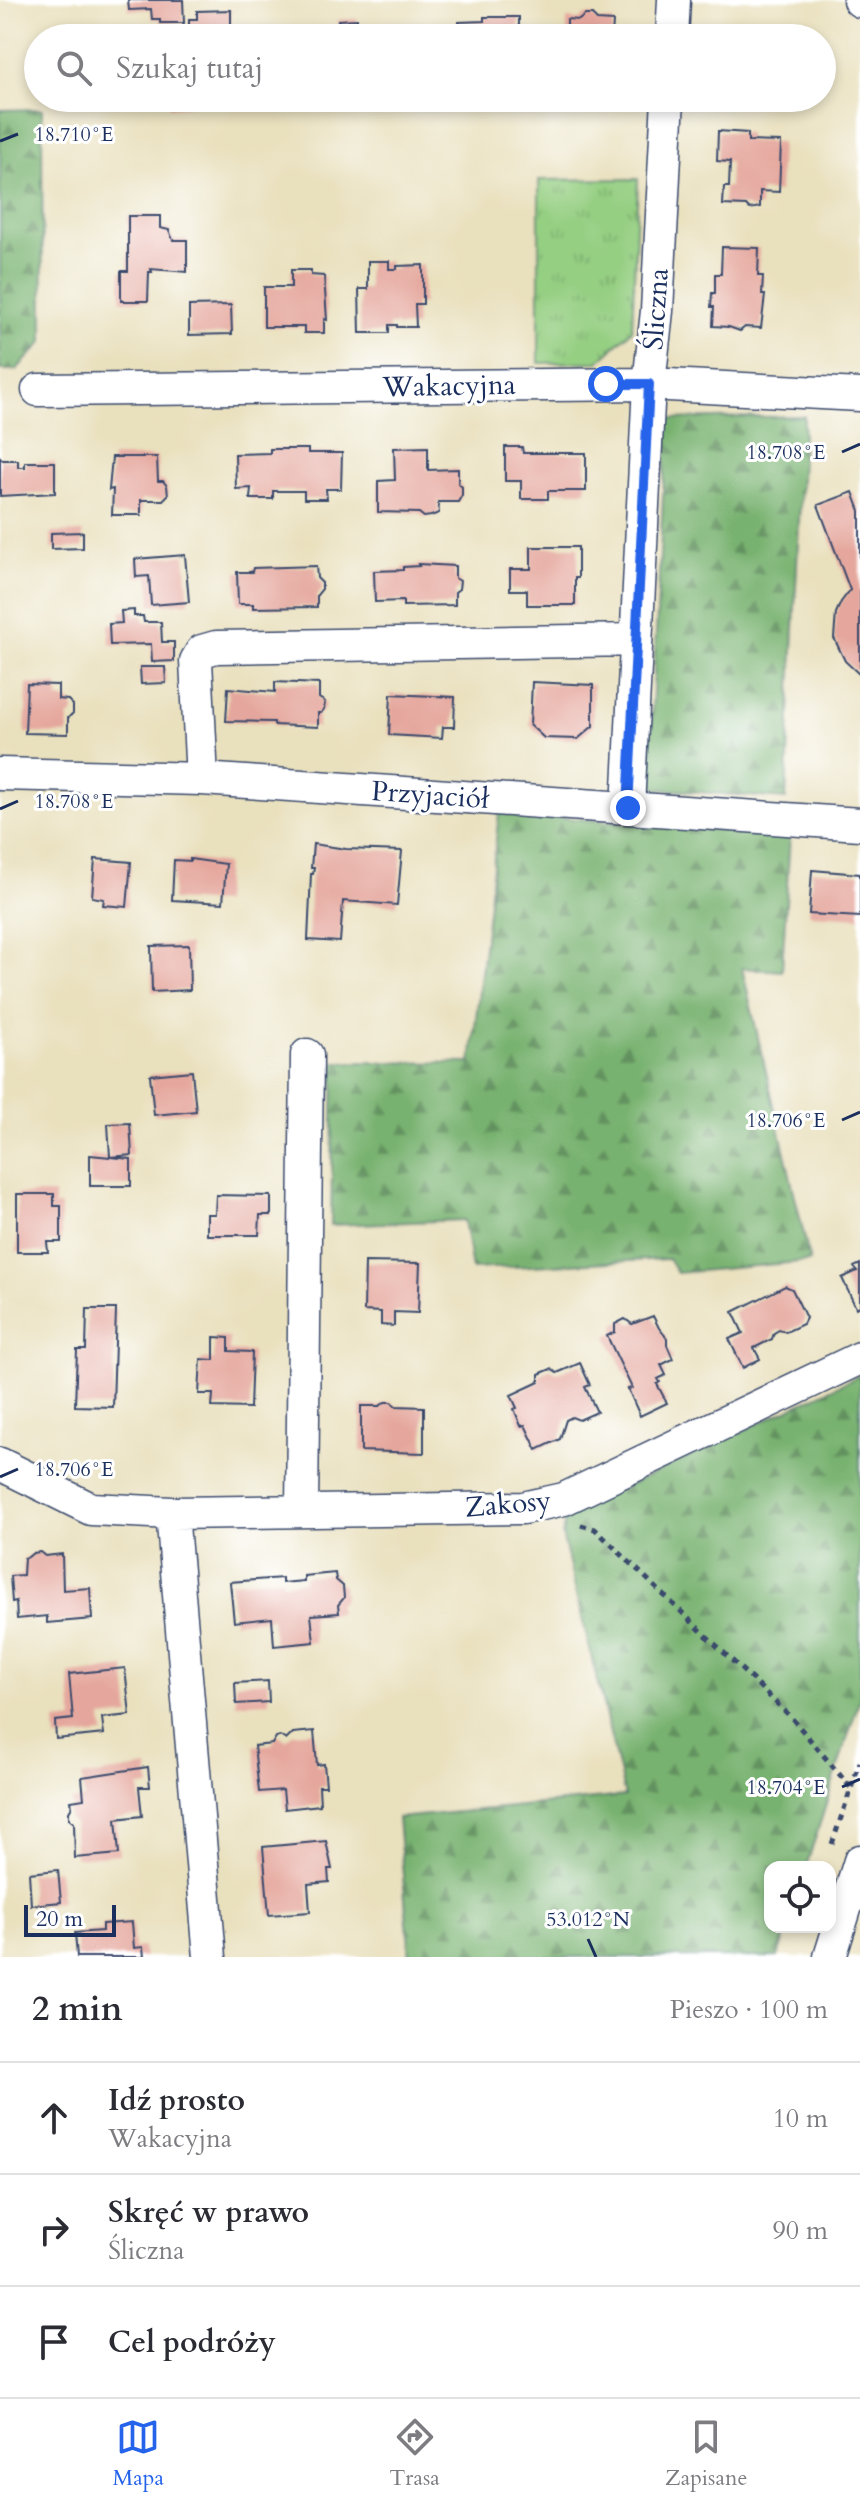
<!DOCTYPE html>
<html lang="pl">
<meta charset="utf-8">
<style>
:root{--surface:#fff;--page:#f2f2f3;--text:#2b2b33;--muted:#7c7c81;--line:#e1e1e2;--accent:#2563eb}
body{margin:0;font-family:Cardo,serif;background:var(--page);color:var(--text)}
.controls{position:absolute;right:24px;bottom:24px;display:grid;overflow:hidden;border-radius:16px;box-shadow:0 4px 12px #0003}
.controls button{width:72px;height:72px;display:grid;place-items:center;padding:0;border:0;border-bottom:2px solid var(--line);background:var(--surface);color:var(--text);font:40px sans-serif}
.scale{position:absolute;left:24px;bottom:20px;width:92px;box-sizing:border-box;padding-left:8px;border:4px solid #1b2f5e;border-top:0;font-size:22px;line-height:28px;white-space:nowrap;color:#1b2f5e;-webkit-text-stroke:6px #fff;paint-order:stroke}
.stop{position:absolute;width:24px;height:24px;margin:-18px;border:6px solid #2563eb;border-radius:50%;background:#fff}
.stop.end{background:#2563eb;border-color:#fff;box-shadow:0 2px 8px #0008}
.list{margin:0;padding:0;list-style:none}
h2{display:flex;justify-content:space-between;align-items:center;height:104px;margin:0;padding:0 32px;font-size:34px}
h2 small{font-size:26px;font-weight:400;color:var(--muted)}
.list li{display:grid;grid-template-columns:52px 1fr auto;gap:24px;align-items:center;box-sizing:border-box;height:112px;padding:0 32px;border-top:2px solid var(--line)}
.list b{display:block;font-size:30px;white-space:nowrap}
.list p{margin:0;font-size:26px;white-space:nowrap;color:var(--muted)}
.list em{font-size:26px;font-style:normal;color:var(--muted)}
.icon{flex:none;width:44px;height:44px;fill:none;stroke:currentColor;stroke-width:2;stroke-linecap:round;stroke-linejoin:round}
.map{position:relative;flex:none;width:860px;height:1957px;overflow:hidden}
.search{position:absolute;background:var(--surface);box-shadow:0 4px 12px #0003;left:24px;right:24px;top:24px;height:88px;display:flex;align-items:center;gap:20px;box-sizing:border-box;padding:0 28px;border-radius:44px;color:var(--muted);font-size:30px}
.sheet{height:440px;background:var(--surface)}
nav{display:flex;justify-content:space-around;align-items:center;box-sizing:border-box;height:112px;border-top:2px solid var(--line);background:var(--surface);font-size:22px;color:var(--muted)}
nav a{display:grid;justify-items:center;gap:4px}
nav .on{color:var(--accent)}
.map>svg:first-child{display:block}
.grass{fill:url(#grass-tufts);stroke:#587f70;stroke-width:2}
.forest{fill:url(#forest-firs);stroke:#4a7067;stroke-width:2}
.building{fill:#e5a79d}
.lines{fill:none;stroke-linecap:round;stroke-linejoin:round}
.minor-casing{stroke:#3a4a6c;stroke-width:35}
.path{stroke:#3a4a6c;stroke-width:5;stroke-dasharray:6 6;stroke-linecap:butt}
.minor{stroke:#fff;stroke-width:32}
.route{stroke:#2563eb;stroke-width:10}
.ticks{fill:none;stroke:#1b2f5e;stroke-width:3}
.labels{text-anchor:middle;dominant-baseline:central;stroke-width:6;stroke-linejoin:round;paint-order:stroke}
.street-label{font-size:28px;fill:#1b2f5e;stroke:#fff}
.ticks-label{font-size:20px;text-anchor:middle;fill:#1b2f5e;stroke:#fff;stroke-width:6;stroke-linejoin:round;paint-order:stroke}
</style>
<div class="map">
<svg width="860" height="1957" viewBox="0 0 860 1957">
<defs>
<pattern id="grass-tufts" width="24" height="20" patternUnits="userSpaceOnUse" patternTransform="scale(2)"><rect width="24" height="20" fill="#95cf82"/><path d="M3 7l-1-3M5 7V3M7 7l1-3M15 17l-1-3M17 17v-4M19 17l1-3" fill="none" stroke="#80b273"/></pattern>
<pattern id="forest-firs" width="22" height="20" patternUnits="userSpaceOnUse" patternTransform="scale(2)"><rect width="22" height="20" fill="#78b270"/><path d="M5 1l3.5 6h-7zM16 11l3.5 6h-7z" fill="#62915f"/></pattern>
</defs>
<rect width="100%" height="100%" fill="#fff"/>
<filter id="ink" filterUnits="userSpaceOnUse"><feTurbulence type="fractalNoise" baseFrequency=".0125" numOctaves="2"/><feDisplacementMap in="SourceGraphic" scale="16" xChannelSelector="R" yChannelSelector="G"/><feConvolveMatrix kernelMatrix="1 2 1 2 8 2 1 2 1" color-interpolation-filters="sRGB"/></filter>
<filter id="wash" filterUnits="userSpaceOnUse"><feTurbulence type="fractalNoise" baseFrequency=".006" numOctaves="4" result="noise"/><feDisplacementMap in="SourceGraphic" scale="32" xChannelSelector="R" yChannelSelector="G"/><feGaussianBlur stdDeviation="1.8" result="paint"/><feColorMatrix in="noise" values="0 0 0 0 0 0 0 0 0 0 0 0 0 0 0 0 0 1.4 0 .05"/><feComposite in="paint" operator="in"/></filter>
<g filter="url(#wash)">
<rect width="100%" height="100%" fill="#e9e0bd"/>
<path class="grass" d="M638 179 632 330 598 362 539 363V180Z"/>
<path class="forest" d="M42 109 43 342 16 370H0V110Z
M804 416 786 799 648 788 667 419Z
M499 813 790 835 782 971 742 968 810 1261 677 1273 668 1259 472 1269 464 1220 331 1225 334 1062 471 1063Z
M860 1375V1698L806 1867H770V1927H787L778 1957H410L398 1818 625 1796 562 1534 566 1515Z"/>
<g id="blocks">
<path class="building" d="M128 0H183L184 23H160V19H152L151 9 129 10Z
M231 10V38H189V19H197V11Z
M585 15H592L597 20 613 21 612 38H567V19L579 20Z
M484 17H519V38H459V22L484 21Z
M357 19V25H363V38H280L279 31 339 30 338 20Z
M168 98H192L193 105 169 108Z
M718 131 748 133V141L781 142 779 192 760 191V207L750 209 747 206 723 205 724 187H729L730 162 717 161Z
M128 216H160V228L169 230 173 240H187V272L151 269 152 272H149L148 301H121V271H128Z
M722 247 759 248 758 276H763L762 295H765L761 328 745 327 740 331 729 327 713 326 714 307H711L712 293H715V274H721Z
M368 261H389V269H397V266L423 265V304H415L416 327H397V325H389V333H360L359 289H368Z
M291 270H311V275L324 276 327 320 324 319V333H304V327H264V287H291Z
M231 305 232 334 189 335V306Z
M428 447V470L458 469V483L462 487V495L458 502H438L439 513 431 516 424 517 419 513 378 512V481L395 480 394 448Z
M505 447H522L523 453H586V491H548V499H521V481H505Z
M270 449H308V453H342L341 489H326L327 499H304V491H273V499H250L251 488 236 489 235 454 270 453Z
M0 457 3 460H18V467H25V462H55V493L0 496Z
M112 457H157L158 481H163L167 486 168 495 163 500H141V515H112L113 489 109 490Z
M853 492 860 511V675L845 661 834 638 836 613 841 602 850 590 818 505Z
M83 532V548L51 549V533Z
M531 547H578V578H575V605H527V590H510V569H531Z
M185 555 189 602 151 605 149 576 136 577 135 559Z
M418 564 455 566V578L460 581 459 589 455 592V605L403 606V601L375 602 374 571 403 570V567L419 566Z
M316 566 317 578 322 583V589L317 595V607L253 608V604H238L237 572H252L253 568Z
M134 610V616H143L144 622H161L162 642H174V661L152 662 151 644 110 645 109 624 122 623 121 611Z
M140 667H165L166 683 141 684Z
M275 682 319 684V698L325 702 324 709 321 713H318V727L274 725V722L226 721 228 688 275 692Z
M532 682 593 685V726L578 739 544 738 530 725Z
M27 684 58 685V699L68 700 73 705V713L68 718V734L25 733Z
M391 694 455 697 454 727H443L442 738 389 735Z
M313 844 346 849 402 851 397 905 343 901 340 942 308 940 311 874H313L314 868H311Z
M95 859 131 862 127 907 103 905 104 899 92 897Z
M190 859 226 864 223 903 172 900 174 860 190 861Z
M812 870 860 874V917L809 914Z
M189 945 190 990 152 992 151 946Z
M192 1071 196 1111 154 1115 150 1075Z
M130 1123 132 1155 110 1157 108 1124Z
M90 1155 131 1159V1186H90Z
M17 1194H54V1206H61V1242H47L48 1252H17Z
M216 1195 271 1196V1215H260L259 1235H207V1214H215Z
M365 1262 420 1263 418 1313 394 1312V1326L381 1325V1312L364 1311Z
M860 1264V1306L856 1308 842 1278 857 1271 854 1267Z
M785 1286 792 1289 806 1318 803 1324 786 1332 779 1330 774 1333 772 1339 754 1348 760 1359 743 1368 729 1339 743 1333 733 1312Z
M87 1309H116L113 1407 75 1406 77 1350H86Z
M653 1316 659 1328 667 1338V1345L673 1359 661 1365 666 1375 658 1379 660 1382 657 1384 667 1403 640 1416 628 1389 632 1388 607 1336 615 1332V1324L625 1319 632 1324Z
M214 1337 229 1338V1351L252 1352 250 1408 212 1407 213 1394H199L201 1359 214 1360Z
M580 1363 590 1385 585 1387 597 1412 579 1420 572 1417 566 1420 560 1439 537 1450 525 1425 521 1426 514 1409 517 1408 511 1395 539 1382V1374L551 1369 557 1373Z
M385 1402H391L396 1406 424 1407V1453L361 1451V1406H380Z
M40 1552 45 1556 62 1554 63 1590 90 1588 92 1619 47 1623V1616L17 1619 16 1601 12 1602 10 1576 23 1575 24 1558 28 1557 33 1553Z
M335 1573 336 1580 343 1586 344 1598 338 1605 339 1613 311 1615 314 1642 274 1646 272 1618 234 1622 230 1582 282 1578V1583L304 1581V1576Z
M125 1668 130 1715 102 1718 104 1734 56 1739 55 1721 73 1719 69 1674Z
M268 1681 269 1702 236 1704 235 1683Z
M314 1731 317 1765 324 1764 326 1786H319L320 1805 285 1809 283 1790 259 1792 254 1746 272 1744 276 1737 280 1736 286 1740 293 1733Z
M148 1767 150 1787H139L142 1816 116 1819 119 1854 75 1858 74 1823 69 1819V1812L72 1807 71 1801 84 1799 82 1777Z
M326 1841 332 1869H328L329 1882 308 1884 310 1912 269 1915 263 1847Z
M58 1870 61 1902 31 1905 29 1873Z
M132 1922 134 1948 143 1947 144 1957H77L75 1933 102 1931V1924Z"/>
</g>
</g>
<g filter="url(#ink)">
<use href="#blocks" fill-opacity="0" stroke="#3a4a6c" stroke-width="2"/>
<g class="lines">
<defs>
<path id="minor" d="M859 0 860 1
M672 38 674 0
M38 390 649 384 860 395
M0 774 202 779 860 824
M202 779 196 661 202 651 216 647 636 640
M628 808 649 384 657 311 668 98
M0 1464 91 1509 172 1513 523 1508 564 1499 860 1358
M302 1510 307 1055
M172 1513 210 1957
M830 1957 860 1861"/>
</defs>
<use href="#minor" class="minor-casing"/>
<path class="path" d="M581 1525 595 1529 790 1716 851 1788
M832 1844 860 1762"/>
<use href="#minor" class="minor"/>
</g>
</g>
<g class="lines" filter="url(#ink)">
<path class="route" d="M606 384H649L628 808"/>
</g>
<path class="ticks" d="M0 141 18 134M842 452 860 444M0 809 18 801M842 1120 860 1112M0 1477 18 1469M842 1787 860 1779M588 1939 596 1957"/>
<g class="labels">
<g class="street-label">
<text transform="translate(656 309) rotate(-86)">Śliczna</text>
<text transform="translate(449 386) rotate(-1)">Wakacyjna</text>
<text transform="translate(430 795) rotate(4)">Przyjaciół</text>
<text transform="translate(508 1504) rotate(-5)">Zakosy</text>
</g>
</g>
<g class="ticks-label">
<text x="74" y="141">18.710°E</text>
<text x="786" y="459">18.708°E</text>
<text x="74" y="808">18.708°E</text>
<text x="786" y="1127">18.706°E</text>
<text x="74" y="1476">18.706°E</text>
<text x="786" y="1794">18.704°E</text>
<text x="588" y="1926">53.012°N</text>
</g>
</svg>
<div class="controls">
<button><svg class="icon" aria-label="locate" viewBox="0 0 24 24"><circle cx="12" cy="12" r="6"/><path d="M12 2v4M12 18v4M2 12h4M18 12h4"/></svg></button>
</div>
<div class="scale">20 m</div>
<div class="stop" style="left:606px;top:384px"></div>
<div class="stop end" style="left:628px;top:808px"></div>
<div class="search"><svg class="icon" aria-label="search" viewBox="0 0 24 24"><circle cx="10" cy="10" r="6"/><path d="M15 15l6 6"/></svg>Szukaj tutaj</div>
</div>
<section class="sheet">
<h2>2 min<small>Pieszo · 100 m</small></h2>
<ul class="list">
<li><svg class="icon" aria-label="ahead" viewBox="0 0 24 24"><path d="M12 20V5M6 11l6-6 6 6"/></svg><div><b>Idź prosto</b><p>Wakacyjna</p></div><em>10 m</em></li>
<li><svg class="icon" aria-label="right" viewBox="0 0 24 24"><path d="M7 20v-9h11M14 6l5 5-5 5"/></svg><div><b>Skręć w prawo</b><p>Śliczna</p></div><em>90 m</em></li>
<li><svg class="icon" aria-label="arrive" viewBox="0 0 24 24"><path d="M6 21V4h12l-3 4 3 4H6"/></svg><div><b>Cel podróży</b></div></li>
</ul>
</section>
<nav>
<a class="on"><svg class="icon" aria-label="map" viewBox="0 0 24 24"><path d="M3 6l6-2 6 2 6-2v14l-6 2-6-2-6 2zM9 4v14M15 6v14"/></svg>Mapa</a>
<a><svg class="icon" aria-label="directions" viewBox="0 0 24 24"><path d="M12 3l9 9-9 9-9-9zM9 14v-3h6M13 9l2 2-2 2"/></svg>Trasa</a>
<a><svg class="icon" aria-label="saved" viewBox="0 0 24 24"><path d="M7 4h10v16l-5-4-5 4z"/></svg>Zapisane</a>
</nav>
